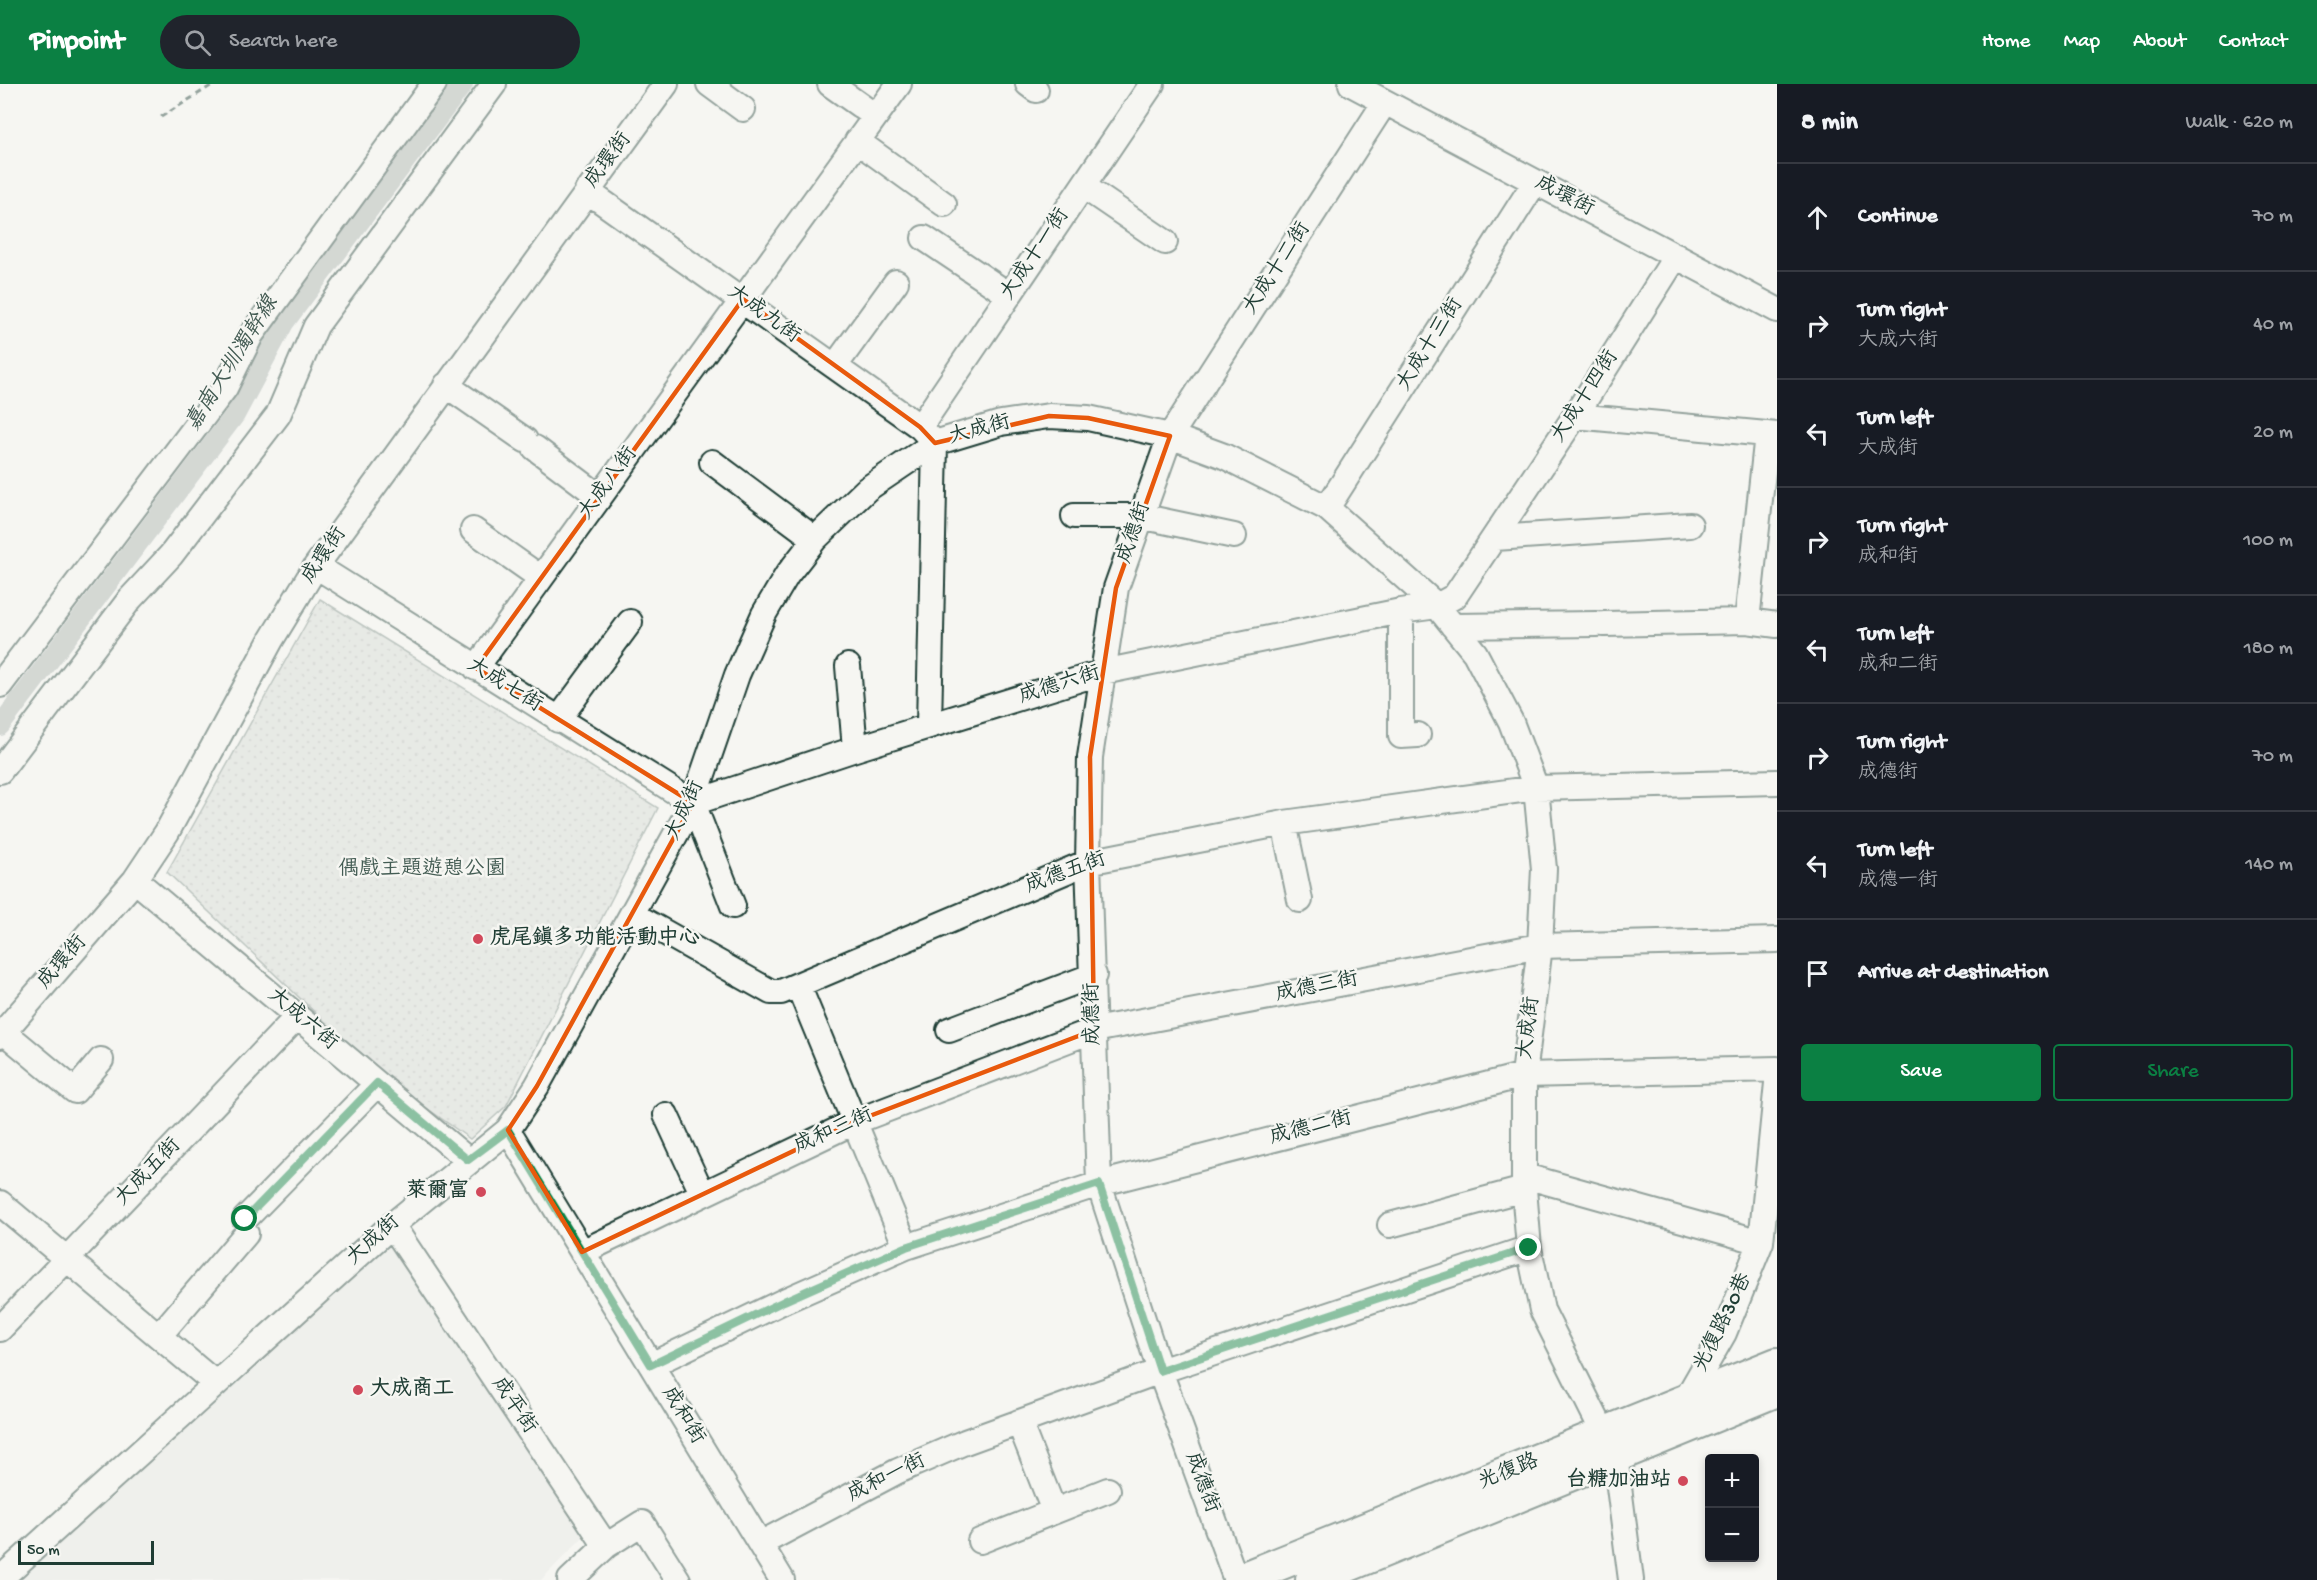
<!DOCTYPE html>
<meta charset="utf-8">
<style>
:root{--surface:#171b24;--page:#20242c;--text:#f1f3f6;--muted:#9ea1a6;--line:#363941;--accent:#0b8043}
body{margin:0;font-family:"Gochi Hand","LXGW WenKai TC",sans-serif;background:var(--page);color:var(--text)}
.controls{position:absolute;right:18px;bottom:18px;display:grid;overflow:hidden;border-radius:6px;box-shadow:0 3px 9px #0003}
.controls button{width:54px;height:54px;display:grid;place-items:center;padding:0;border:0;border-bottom:2px solid var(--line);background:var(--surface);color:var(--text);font:30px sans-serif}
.scale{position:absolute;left:18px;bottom:15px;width:136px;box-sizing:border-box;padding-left:6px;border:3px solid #1f3d34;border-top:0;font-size:16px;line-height:21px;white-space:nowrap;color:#1f3d34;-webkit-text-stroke:4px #f6f6f2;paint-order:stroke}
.stop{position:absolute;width:18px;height:18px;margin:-14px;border:4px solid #0b8043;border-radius:50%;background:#fff}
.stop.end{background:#0b8043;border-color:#fff;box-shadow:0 2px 6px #0008}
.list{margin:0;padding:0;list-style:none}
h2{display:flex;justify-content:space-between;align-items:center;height:78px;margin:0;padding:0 24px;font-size:26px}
h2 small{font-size:20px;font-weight:400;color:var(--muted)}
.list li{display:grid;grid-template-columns:39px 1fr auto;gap:18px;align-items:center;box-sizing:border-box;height:108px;padding:0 24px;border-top:2px solid var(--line)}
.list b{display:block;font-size:22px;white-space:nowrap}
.list p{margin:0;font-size:20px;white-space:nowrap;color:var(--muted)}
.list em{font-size:20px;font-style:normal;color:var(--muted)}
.actions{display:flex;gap:12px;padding:18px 24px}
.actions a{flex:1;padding:14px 0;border:2px solid var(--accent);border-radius:6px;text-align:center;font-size:21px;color:var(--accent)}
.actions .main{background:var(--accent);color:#fff}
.icon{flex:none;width:33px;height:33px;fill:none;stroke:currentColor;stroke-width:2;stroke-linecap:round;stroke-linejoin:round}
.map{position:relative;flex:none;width:1777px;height:1496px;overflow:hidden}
header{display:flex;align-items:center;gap:36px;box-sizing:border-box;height:84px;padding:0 30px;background:var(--accent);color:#fff}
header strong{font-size:28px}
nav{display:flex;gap:33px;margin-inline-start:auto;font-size:21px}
.search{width:420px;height:54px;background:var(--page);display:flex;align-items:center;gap:15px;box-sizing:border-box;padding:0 21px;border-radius:33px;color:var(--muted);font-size:22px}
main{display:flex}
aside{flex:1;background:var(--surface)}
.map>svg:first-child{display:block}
.built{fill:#e6e8e4}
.park{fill:url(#park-dots);stroke:#7a8c85;stroke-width:1.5}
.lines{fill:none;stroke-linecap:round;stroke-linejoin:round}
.canal{stroke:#aab3ae;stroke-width:20}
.minor-casing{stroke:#1f3d34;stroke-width:28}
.major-casing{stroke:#1f3d34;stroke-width:36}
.path{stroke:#1f3d34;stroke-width:3;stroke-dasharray:6 4.5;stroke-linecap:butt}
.minor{stroke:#f6f6f2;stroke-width:24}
.major{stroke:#f6f6f2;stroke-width:32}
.route{stroke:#0b8043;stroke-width:8}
.marked{fill:none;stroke:#e8590c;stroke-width:4.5;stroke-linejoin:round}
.poi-dot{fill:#d1495b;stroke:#f6f6f2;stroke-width:2}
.labels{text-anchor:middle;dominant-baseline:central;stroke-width:5;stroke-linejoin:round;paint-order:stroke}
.street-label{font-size:21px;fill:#1f3d34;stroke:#f6f6f2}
.park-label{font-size:21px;fill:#445d54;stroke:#f6f6f2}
.poi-label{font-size:21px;font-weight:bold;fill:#1f3d34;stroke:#f6f6f2;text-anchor:start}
.water-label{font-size:22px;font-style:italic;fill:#425a52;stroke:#f6f6f2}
</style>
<header>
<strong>Pinpoint</strong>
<div class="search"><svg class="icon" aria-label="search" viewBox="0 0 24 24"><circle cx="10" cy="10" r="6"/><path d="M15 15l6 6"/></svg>Search here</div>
<nav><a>Home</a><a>Map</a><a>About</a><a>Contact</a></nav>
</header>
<main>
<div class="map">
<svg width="1777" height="1496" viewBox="0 0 1777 1496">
<defs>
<pattern id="park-dots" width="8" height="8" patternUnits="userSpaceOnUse" patternTransform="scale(1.5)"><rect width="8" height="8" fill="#d6dbd6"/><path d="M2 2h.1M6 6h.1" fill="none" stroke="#b7bdb8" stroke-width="1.8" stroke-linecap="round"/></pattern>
</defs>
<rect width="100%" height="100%" fill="#f6f6f2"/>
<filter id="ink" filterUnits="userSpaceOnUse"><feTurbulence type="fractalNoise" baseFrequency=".0167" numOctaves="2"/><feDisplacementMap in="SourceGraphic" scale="12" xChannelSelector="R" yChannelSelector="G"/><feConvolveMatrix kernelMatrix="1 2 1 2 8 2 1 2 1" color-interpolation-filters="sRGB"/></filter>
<g filter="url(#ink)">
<path class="built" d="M390 1162 586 1450 541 1496H15Z"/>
<path class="park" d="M320 515 658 724 506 1022 470 1055 382 992 167 788Z"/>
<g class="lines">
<path class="canal" d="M0 642 235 331 284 239 463 0"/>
<defs>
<path id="minor" d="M709 0 743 25
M830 0 875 32
M1028 0 1036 6
M1351 0 1777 226
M857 57 944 120
M1083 102 1165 158
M587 107 920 343 935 359 929 642
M924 154 1009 211
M835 282 896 198
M446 301 525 356
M1575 332 1777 351
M920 343 1152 0
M535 364 600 413
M712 378 815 455
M1327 424 1535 98
M1074 432H1140L1234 452
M473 446 541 494
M1495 454 1690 441
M316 482 693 719
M1401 527V652L1418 651
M1747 537 1767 350
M1604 540 1747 537 1777 541
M1453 542 1597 540
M848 582 855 665
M476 584 899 0
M0 601 225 304 251 251 434 0
M558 636 630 538
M0 687 130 515 171 471 278 331 316 242 494 0
M693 719 855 665 1103 588 1401 527 1437 522 1455 512 1575 332 1676 172
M693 719 733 822
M1284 739 1300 816
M135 796 468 1076
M632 830 771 908H781L1088 778 1284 739 1536 704 1777 698
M798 901 906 1163
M949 946 1094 891
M4 948 75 1007 101 976
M0 952 135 796 167 748 271 556 316 482 666 0
M666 1031 702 1109
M508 1046 782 1496
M1525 1092 1761 1158
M0 1119 216 1300
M245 1135 377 1000
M392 1141 606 1462
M1390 1141 1524 1105
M582 1168 854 1038 1094 946 1540 862 1777 856
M0 1245 297 933
M159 1252 246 1150
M651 1281 784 1217 906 1163 1099 1100 1524 991 1777 985
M1680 1321 1685 1317 1724 1249 1761 1158 1777 999
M1019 1338 1054 1427
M980 1457 1108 1406
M760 1460 898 1387 965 1358 1160 1287 1529 1164
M0 1495 392 1141 508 1046 537 1002 693 719 737 591 764 530 787 491 815 455 867 405 935 359 1001 339 1049 332 1088 334 1170 352 1224 372 1327 424 1437 522 1475 569 1511 638 1536 704 1544 785 1540 862 1524 991V1105L1529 1164 1542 1226 1615 1372 1631 1496
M570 1496 606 1462 642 1439 678 1496
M1236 1496 1160 1287 1099 1100 1088 778 1090 673 1116 504 1170 352 1385 18"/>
<path id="major" d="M1239 1496 1777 1280
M1312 1496 1777 1306"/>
</defs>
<use href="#minor" class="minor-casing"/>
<use href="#major" class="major-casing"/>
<path class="path" d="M161 33 214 0"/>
<use href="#minor" class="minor"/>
<use href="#major" class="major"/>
</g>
</g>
<g class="lines" filter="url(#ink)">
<path class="route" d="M245 1135 377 999 468 1076 508 1046 651 1281 784 1217 906 1163 1099 1100 1160 1287 1529 1164"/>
</g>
<path d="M0 0H1777V1496H0ZM743 215 920 343 935 359 1049 332 1088 334 1170 352 1116 504 1090 673 1094 946 854 1038 582 1168 508 1046 537 1002 693 719 476 584Z" fill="#f6f6f2" fill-opacity=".55" fill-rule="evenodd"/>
<path class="marked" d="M743 215 920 343 935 359 1049 332 1088 334 1170 352 1116 504 1090 673 1094 946 854 1038 582 1168 508 1046 537 1002 693 719 476 584Z"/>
<g class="poi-dot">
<circle cx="478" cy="855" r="6"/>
<circle cx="481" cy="1108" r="6"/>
<circle cx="358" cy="1306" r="6"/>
<circle cx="1683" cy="1397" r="6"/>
</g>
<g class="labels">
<g class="street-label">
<text transform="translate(609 77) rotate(-53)">成環街</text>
<text transform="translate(1564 113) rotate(28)">成環街</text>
<text transform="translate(1036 171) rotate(-56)">大成十一街</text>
<text transform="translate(1278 185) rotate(-57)">大成十二街</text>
<text transform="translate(763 231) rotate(36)">大成九街</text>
<text transform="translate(1431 261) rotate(-58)">大成十三街</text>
<text transform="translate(1586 313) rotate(-57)">大成十四街</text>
<text transform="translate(980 347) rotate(-15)">大成街</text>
<text transform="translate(609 400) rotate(-54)">大成八街</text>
<text transform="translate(1135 449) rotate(-71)">成德街</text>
<text transform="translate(325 472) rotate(-56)">成環街</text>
<text transform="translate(504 602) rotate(32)">大成七街</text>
<text transform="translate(1060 602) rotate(-17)">成德六街</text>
<text transform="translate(686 727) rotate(-65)">大成街</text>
<text transform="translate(1066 790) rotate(-20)">成德五街</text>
<text transform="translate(63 879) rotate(-49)">成環街</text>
<text transform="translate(1317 904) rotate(-11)">成德三街</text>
<text transform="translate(1094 930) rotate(-91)">成德街</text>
<text transform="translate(302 936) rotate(40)">大成六街</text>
<text transform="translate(1530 944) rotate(-83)">大成街</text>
<text transform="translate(1311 1045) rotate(-14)">成德二街</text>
<text transform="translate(834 1048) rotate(-24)">成和三街</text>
<text transform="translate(149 1089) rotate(-46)">大成五街</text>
<text transform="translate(374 1157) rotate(-42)">大成街</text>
<text transform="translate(1724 1239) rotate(-64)">光復路30巷</text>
<text transform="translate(513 1322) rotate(56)">成平街</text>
<text transform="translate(682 1332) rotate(59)">成和街</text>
<text transform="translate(1509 1389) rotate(-22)">光復路</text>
<text transform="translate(887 1395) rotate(-26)">成和一街</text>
<text transform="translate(1201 1399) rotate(70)">成德街</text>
</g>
<g class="park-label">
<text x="422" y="786">偶戲主題遊憩公園</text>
</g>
<g class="poi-label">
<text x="490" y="855">虎尾鎮多功能活動中心</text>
<text x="469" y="1108" text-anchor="end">萊爾富</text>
<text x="370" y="1306">大成商工</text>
<text x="1671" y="1397" text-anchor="end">台糖加油站</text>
</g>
<g class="water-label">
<text transform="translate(233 280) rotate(-58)">嘉南大圳濁幹線</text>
</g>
</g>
</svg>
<div class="controls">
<button>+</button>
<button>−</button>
</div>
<div class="scale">50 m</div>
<div class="stop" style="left:245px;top:1135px"></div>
<div class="stop end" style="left:1529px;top:1164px"></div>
</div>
<aside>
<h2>8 min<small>Walk · 620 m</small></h2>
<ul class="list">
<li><svg class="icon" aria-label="ahead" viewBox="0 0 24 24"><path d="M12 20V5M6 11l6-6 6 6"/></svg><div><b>Continue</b></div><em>70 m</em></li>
<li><svg class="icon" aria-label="right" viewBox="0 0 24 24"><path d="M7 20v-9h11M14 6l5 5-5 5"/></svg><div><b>Turn right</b><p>大成六街</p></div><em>40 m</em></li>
<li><svg class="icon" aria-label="left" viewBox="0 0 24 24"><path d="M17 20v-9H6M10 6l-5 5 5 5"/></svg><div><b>Turn left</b><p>大成街</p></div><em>20 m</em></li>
<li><svg class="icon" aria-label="right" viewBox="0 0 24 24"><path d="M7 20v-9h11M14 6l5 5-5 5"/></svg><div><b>Turn right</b><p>成和街</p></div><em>100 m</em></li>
<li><svg class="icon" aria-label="left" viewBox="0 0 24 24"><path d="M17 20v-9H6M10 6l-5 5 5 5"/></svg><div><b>Turn left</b><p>成和二街</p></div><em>180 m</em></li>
<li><svg class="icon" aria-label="right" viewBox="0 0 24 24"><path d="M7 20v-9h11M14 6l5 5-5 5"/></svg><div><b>Turn right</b><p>成德街</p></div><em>70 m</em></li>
<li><svg class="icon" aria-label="left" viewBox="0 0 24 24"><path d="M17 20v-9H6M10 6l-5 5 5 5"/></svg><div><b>Turn left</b><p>成德一街</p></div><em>140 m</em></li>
<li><svg class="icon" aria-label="arrive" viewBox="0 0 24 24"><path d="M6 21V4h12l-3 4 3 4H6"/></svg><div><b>Arrive at destination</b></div></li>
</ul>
<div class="actions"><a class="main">Save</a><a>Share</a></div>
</aside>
</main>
